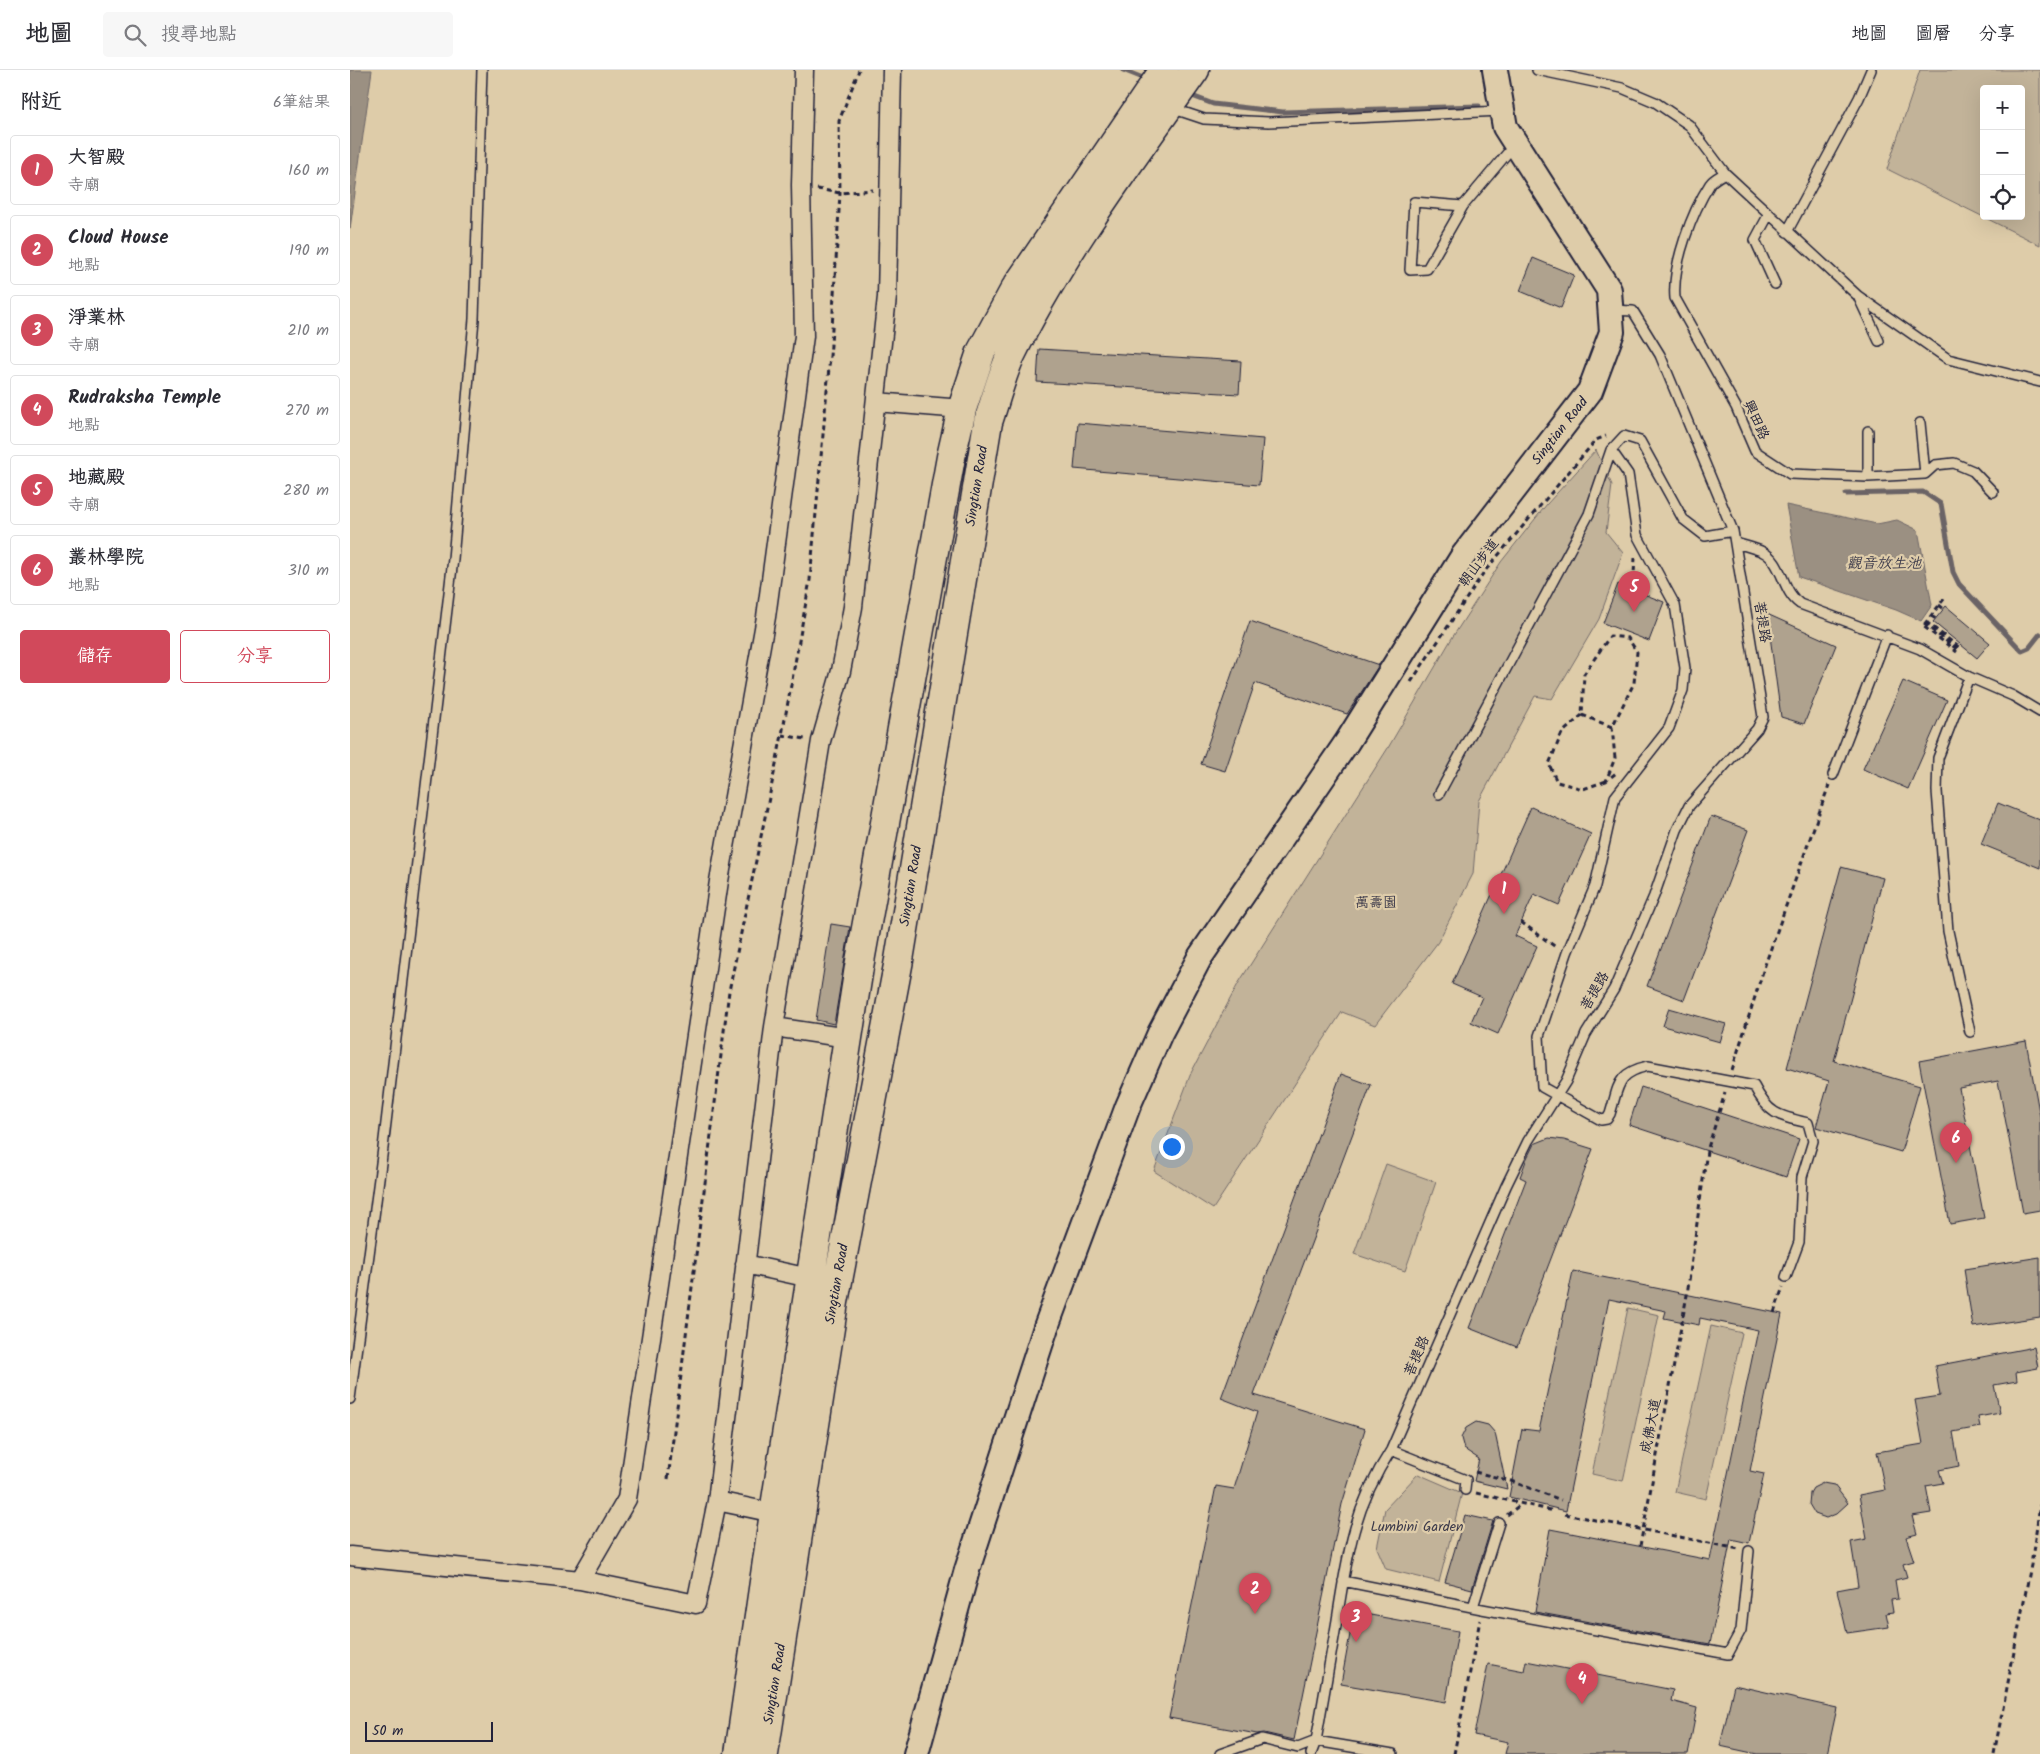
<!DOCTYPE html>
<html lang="zh-TW">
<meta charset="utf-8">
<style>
:root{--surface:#fff;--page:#f7f7f7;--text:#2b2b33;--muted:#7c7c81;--line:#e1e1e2;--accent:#d1495b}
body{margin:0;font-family:Kalam,"LXGW WenKai TC",sans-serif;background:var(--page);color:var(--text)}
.controls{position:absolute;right:15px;top:15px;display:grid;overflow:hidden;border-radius:5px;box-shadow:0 5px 20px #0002}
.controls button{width:45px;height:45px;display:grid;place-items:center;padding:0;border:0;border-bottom:1px solid var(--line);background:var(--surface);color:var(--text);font:25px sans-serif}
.scale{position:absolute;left:15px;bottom:12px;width:128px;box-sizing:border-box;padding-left:5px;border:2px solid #22223b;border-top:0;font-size:14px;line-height:18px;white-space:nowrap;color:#22223b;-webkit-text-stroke:4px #decca9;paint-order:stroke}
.you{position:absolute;left:821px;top:1076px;width:18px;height:18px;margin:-12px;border:4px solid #fff;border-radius:50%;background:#1a73e8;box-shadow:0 0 0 8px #1a73e833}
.badge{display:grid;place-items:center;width:32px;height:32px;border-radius:50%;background:var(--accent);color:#fff;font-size:16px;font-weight:700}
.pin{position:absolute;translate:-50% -41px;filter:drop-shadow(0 1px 2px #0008)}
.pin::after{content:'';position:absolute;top:26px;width:18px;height:15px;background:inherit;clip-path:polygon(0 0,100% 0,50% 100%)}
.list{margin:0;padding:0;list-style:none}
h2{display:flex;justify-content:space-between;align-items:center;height:65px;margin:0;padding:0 20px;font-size:21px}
h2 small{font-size:16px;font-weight:400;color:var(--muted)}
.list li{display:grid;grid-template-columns:32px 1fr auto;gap:15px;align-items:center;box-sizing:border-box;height:70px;margin:0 10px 10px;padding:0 10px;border:1px solid var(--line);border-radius:5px}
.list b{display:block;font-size:19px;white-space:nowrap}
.list p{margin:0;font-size:16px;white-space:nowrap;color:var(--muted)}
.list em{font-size:16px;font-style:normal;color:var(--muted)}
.actions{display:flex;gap:10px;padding:15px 20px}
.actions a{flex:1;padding:11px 0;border:1px solid var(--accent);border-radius:5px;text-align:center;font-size:18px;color:var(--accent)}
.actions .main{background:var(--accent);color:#fff}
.icon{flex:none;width:28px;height:28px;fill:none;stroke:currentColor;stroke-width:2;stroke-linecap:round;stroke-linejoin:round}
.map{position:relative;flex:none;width:1690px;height:1684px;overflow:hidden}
header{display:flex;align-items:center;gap:30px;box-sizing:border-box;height:70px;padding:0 25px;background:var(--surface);border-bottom:1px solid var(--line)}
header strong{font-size:24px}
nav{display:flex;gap:28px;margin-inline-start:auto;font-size:18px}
.search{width:350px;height:45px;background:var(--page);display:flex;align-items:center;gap:12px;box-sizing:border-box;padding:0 18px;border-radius:5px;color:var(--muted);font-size:19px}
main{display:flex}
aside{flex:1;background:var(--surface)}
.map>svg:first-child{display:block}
.green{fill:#c2b399;stroke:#726a6a;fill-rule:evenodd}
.water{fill:#9b9082;stroke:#6b6466}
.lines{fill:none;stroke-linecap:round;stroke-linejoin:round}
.stream{stroke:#6b6466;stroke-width:5}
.building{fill:#afa28e;stroke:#22223b}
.lane-casing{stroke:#22223b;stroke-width:12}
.street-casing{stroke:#22223b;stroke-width:21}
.secondary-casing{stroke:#22223b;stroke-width:28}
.primary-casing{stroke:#22223b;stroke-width:31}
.path{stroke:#22223b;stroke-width:3;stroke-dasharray:5 4;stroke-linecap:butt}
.lane{stroke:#decca9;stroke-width:9}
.street{stroke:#decca9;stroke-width:18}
.secondary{stroke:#decca9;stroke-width:24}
.primary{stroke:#decca9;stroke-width:28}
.labels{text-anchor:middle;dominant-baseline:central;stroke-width:4.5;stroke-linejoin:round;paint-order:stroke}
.street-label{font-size:14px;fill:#22223b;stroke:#decca9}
.park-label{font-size:14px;fill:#3a3849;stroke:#decca9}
.water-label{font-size:15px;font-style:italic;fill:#403e4d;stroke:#decca9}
</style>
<header>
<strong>地圖</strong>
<div class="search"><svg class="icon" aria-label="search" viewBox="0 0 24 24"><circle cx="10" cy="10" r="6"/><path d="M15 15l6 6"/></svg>搜尋地點</div>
<nav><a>地圖</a><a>圖層</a><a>分享</a></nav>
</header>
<main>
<aside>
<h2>附近<small>6筆結果</small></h2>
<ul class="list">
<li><span class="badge">1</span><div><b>大智殿</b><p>寺廟</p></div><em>160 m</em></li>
<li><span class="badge">2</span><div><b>Cloud House</b><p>地點</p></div><em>190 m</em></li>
<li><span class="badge">3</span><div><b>淨業林</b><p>寺廟</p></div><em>210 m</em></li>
<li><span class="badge">4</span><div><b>Rudraksha Temple</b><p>地點</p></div><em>270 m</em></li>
<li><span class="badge">5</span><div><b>地藏殿</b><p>寺廟</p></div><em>280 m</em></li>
<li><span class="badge">6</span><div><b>叢林學院</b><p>地點</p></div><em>310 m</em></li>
</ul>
<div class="actions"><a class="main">儲存</a><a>分享</a></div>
</aside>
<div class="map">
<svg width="1690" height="1684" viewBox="0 0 1690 1684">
<rect width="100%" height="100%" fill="#decca9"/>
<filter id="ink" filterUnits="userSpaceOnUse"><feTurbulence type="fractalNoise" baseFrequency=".02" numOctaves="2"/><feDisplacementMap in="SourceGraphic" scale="10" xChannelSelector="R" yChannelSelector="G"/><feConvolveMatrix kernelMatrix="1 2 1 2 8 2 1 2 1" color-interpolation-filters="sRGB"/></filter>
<g filter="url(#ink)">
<path class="green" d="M1570 0H1690V175L1537 99ZM1634 19H1671V146H1634Z
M1246 380 1262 415 1256 462 1273 483 1249 549 1202 629 1185 626 1129 731 1123 804 1088 872 1025 955 992 942 863 1139 804 1101 841 1003 888 914 1038 678 1102 568 1151 492 1197 434Z
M1036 1094 1086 1112 1055 1201 1004 1184Z
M1278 1238 1309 1245 1273 1411 1242 1404Z
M1361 1256 1392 1263 1356 1429 1325 1422Z
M1068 1404 1112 1423 1089 1512 1036 1499 1027 1478 1035 1439Z"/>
<path class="water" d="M0 0H22L0 159Z
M1436 435 1527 454 1547 450 1568 460 1582 535 1571 551 1546 540 1449 507Z"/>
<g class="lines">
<path class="stream" d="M773 0 798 10
M837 24 863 34 933 42 1129 36
M1496 424 1573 422 1591 434 1603 502 1609 514 1672 581 1679 578 1690 564"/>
</g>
<path class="building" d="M1183 188 1224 205 1211 238 1170 221Z
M689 279 891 291 889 324 687 312Z
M728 353 913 369 909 415 724 399Z
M1268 514 1314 532 1299 571 1253 553Z
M1596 536 1640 573 1627 588 1583 552Z
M1417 544 1486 575 1454 654 1431 647Z
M900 551 1029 595 997 644 905 613 875 701 851 694Z
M1553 611 1597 630 1558 719 1513 699Z
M1648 733 1690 750V798L1631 774Z
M1181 737 1241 764 1209 835 1184 824 1165 866 1187 876 1148 964 1121 952 1132 927 1102 914Z
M1361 746 1398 760 1334 930 1297 916Z
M1491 797 1533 808 1484 991 1570 1016 1551 1082 1466 1057 1479 1011 1437 998Z
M481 854 500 857 484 954 466 950Z
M1319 938 1376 954 1370 972 1313 956Z
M1676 971 1690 1047V1140L1673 1143 1648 1011 1609 1018 1634 1148 1600 1154 1569 991Z
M991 1004 1021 1015 904 1325 1015 1359 992 1434 944 1670 914 1663 907 1664 819 1648 866 1416 884 1419 907 1342 871 1328Z
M1291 1017 1449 1069 1436 1107 1279 1055Z
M1199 1068 1214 1070 1243 1079 1167 1277 1119 1258 1176 1110 1170 1107 1177 1088 1184 1074Z
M1690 1187V1247L1623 1257 1614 1199Z
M1223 1201 1432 1244 1400 1401 1414 1404 1399 1473 1381 1469 1360 1574 1185 1542 1200 1459 1360 1490 1408 1260 1350 1248 1349 1255 1314 1248 1316 1241 1259 1229 1216 1441 1159 1427 1172 1359 1189 1361Z
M1684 1277 1688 1298 1666 1302 1667 1311 1644 1315 1650 1343 1628 1347 1630 1357 1603 1362 1609 1396 1589 1400 1593 1413 1576 1416 1581 1443 1562 1446 1567 1464 1556 1467 1564 1491 1553 1494 1557 1507 1545 1510 1548 1529 1541 1530 1543 1542 1536 1543 1539 1557 1497 1563 1487 1520 1508 1516 1501 1472 1517 1469 1509 1425 1535 1420 1527 1382 1573 1374 1565 1330 1590 1326 1585 1296Z
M1126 1352 1138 1355 1145 1363 1157 1419 1124 1411 1129 1389 1114 1379 1111 1368 1116 1358Z
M1473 1413 1484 1415 1498 1433 1486 1444 1476 1448 1465 1444 1459 1434 1460 1423 1463 1418Z
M1115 1445 1143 1451 1122 1519 1095 1512Z
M1004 1542 1108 1561 1096 1632 991 1614Z
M1176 1591 1323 1620 1321 1631 1347 1638 1338 1684H1155L1158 1672 1124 1665 1138 1594 1174 1601Z
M1384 1615 1487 1638 1477 1684H1407L1370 1676Z"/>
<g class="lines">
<defs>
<path id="lane" d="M1187 0 1272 18 1305 32 1339 55 1375 103 1508 226 1598 289 1690 312
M821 38 854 49 919 52 1151 41
M1375 103C1370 106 1363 109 1360 114 1342 142 1322 195 1325 228L1386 337 1405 381 1440 404 1518 407 1575 404 1585 395 1604 393 1623 401 1643 422
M1113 136 1077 199 1060 200 1064 132 1113 136 1165 74
M1419 144 1405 170 1425 214
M1437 162 1509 28 1521 0
M1508 226 1529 271
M1570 353 1575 404
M1518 361V407
M1383 461 1355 466 1333 449 1290 371 1274 366 1261 380 1278 404 1287 465 1325 535 1335 598 1333 620 1319 658 1265 727 1245 816 1217 883 1189 966 1192 1017 1251 1050 1257 1049 1260 1044C1269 1016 1266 1003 1298 996L1404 1016C1418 1044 1428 1046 1458 1053L1463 1071 1452 1107 1449 1172 1436 1207
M1386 473C1395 476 1405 478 1413 482 1433 492 1432 522 1450 534L1570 579 1619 607 1663 626 1690 642
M1619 607 1588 688 1587 721 1598 861 1620 962
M1483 705 1537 565
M1089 724 1239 444 1261 380
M0 1329 33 1078 103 489 124 249 132 0
M1041 1380 1116 1410 1115 1420
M993 1511 1132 1539 1378 1584 1391 1560 1399 1481
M1123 1537 1149 1453
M870 1684 912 1669 948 1678 966 1671 1043 1684
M961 1684 966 1671C973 1631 980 1590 987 1550 997 1485 1004 1437 1041 1380L1156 1116 1178 1071 1216 1011 1236 964 1264 919 1304 826 1327 760 1339 736 1407 659 1413 647 1383 461 1310 285 1283 241 1261 240"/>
<path id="street" d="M526 332 612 339
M424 957 498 968
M395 1194 469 1210
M367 1431 424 957 471 671 491 601 503 537 537 227 542 0
M0 1486 230 1510 346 1534 367 1431 424 1443
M230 1510 277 1429 369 811 416 547 454 266 451 115 454 0"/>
<path id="secondary" d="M566 1684 617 1500 696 1257 778 1036 810 963 850 887 997 672 1113 486 1240 321 1262 262 1259 220 1155 57 1145 0"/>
<path id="primary" d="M389 1684 424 1443 509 897 601 387 612 339 631 282 665 219 814 0
M414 1684 484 1232 549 890 638 352C645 331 651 308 660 287 710 185 779 93 845 0"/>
</defs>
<use href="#lane" class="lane-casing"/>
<use href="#street" class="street-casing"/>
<use href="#secondary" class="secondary-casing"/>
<use href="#primary" class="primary-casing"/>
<path class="path" d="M467 119 490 123 523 120
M1283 519 1285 488
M1594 529 1573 556 1607 582
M1589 535 1594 539
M1581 546 1586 549
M1576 552 1610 578
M1574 554 1608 580
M1061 612 1134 502 1246 370 1256 366
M1232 645 1212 663 1199 694 1207 712 1233 719 1256 711
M1262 657 1232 645 1234 604 1260 566 1278 568 1287 582 1284 613 1262 657 1265 688 1256 711 1266 703
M432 665 455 669
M1171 852 1207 878
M1382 1000 1415 895 1479 715
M1424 1243 1433 1217
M1125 1402 1161 1411 1211 1430
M318 1409 379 921 432 665 460 510 481 275 490 123 489 51 509 0
M1126 1423 1204 1441
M1215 1444 1389 1479
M1157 1445 1170 1435
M1290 1476 1337 1225 1357 1081 1375 1023
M1104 1684 1130 1550
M1644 1684 1681 1495 1690 1435"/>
<use href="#lane" class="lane"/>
<use href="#street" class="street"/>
<use href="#secondary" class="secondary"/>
<use href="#primary" class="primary"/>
</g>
</g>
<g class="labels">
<g class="street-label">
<text transform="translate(1406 350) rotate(65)">興田路</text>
<text transform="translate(1210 361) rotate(-52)">Singtian Road</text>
<text transform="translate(627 416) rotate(-81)">Singtian Road</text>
<text transform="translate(1129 493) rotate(-53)">朝山步道</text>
<text transform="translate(1412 552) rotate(81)">菩提路</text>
<text transform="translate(561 816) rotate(-81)">Singtian Road</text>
<text transform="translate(1245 921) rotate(-60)">菩提路</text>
<text transform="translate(487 1214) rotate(-80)">Singtian Road</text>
<text transform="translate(1067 1286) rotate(-67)">菩提路</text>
<text transform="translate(1301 1356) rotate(-79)">成佛大道</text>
<text transform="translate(425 1614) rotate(-81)">Singtian Road</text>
</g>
<g class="park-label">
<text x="1026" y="833">萬壽園</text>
<text x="1067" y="1457">Lumbini Garden</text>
</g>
<g class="water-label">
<text x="1534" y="494">觀音放生池</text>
</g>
</g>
</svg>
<div class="controls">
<button>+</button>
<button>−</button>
<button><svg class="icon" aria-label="locate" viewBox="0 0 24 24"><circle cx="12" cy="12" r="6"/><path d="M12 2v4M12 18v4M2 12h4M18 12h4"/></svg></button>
</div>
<div class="scale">50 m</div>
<div class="you"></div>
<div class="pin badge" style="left:1154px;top:844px">1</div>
<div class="pin badge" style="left:905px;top:1544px">2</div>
<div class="pin badge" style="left:1006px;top:1572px">3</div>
<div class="pin badge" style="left:1232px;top:1634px">4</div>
<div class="pin badge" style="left:1284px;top:542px">5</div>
<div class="pin badge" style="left:1606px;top:1093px">6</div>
</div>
</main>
